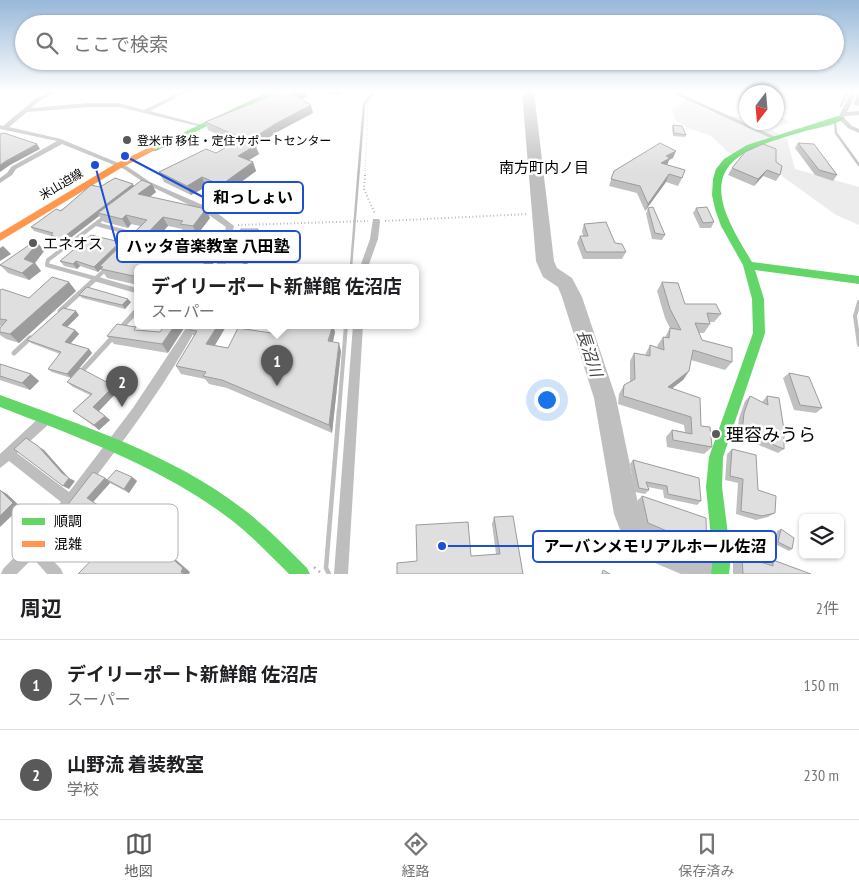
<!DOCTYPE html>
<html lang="ja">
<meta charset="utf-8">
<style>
:root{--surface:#fff;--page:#f2f2f2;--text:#202124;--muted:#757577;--line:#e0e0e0;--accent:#595959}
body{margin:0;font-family:"PT Sans Narrow","Noto Sans JP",sans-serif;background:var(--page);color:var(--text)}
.controls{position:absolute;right:15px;bottom:15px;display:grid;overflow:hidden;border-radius:8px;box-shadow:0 1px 4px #0004}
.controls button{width:45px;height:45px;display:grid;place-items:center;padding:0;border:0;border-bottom:1px solid var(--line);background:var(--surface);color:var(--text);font:25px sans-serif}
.compass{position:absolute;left:739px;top:85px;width:45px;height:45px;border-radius:50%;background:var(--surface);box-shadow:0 1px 4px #0004;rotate:196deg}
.you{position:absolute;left:546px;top:399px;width:18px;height:18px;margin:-12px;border:4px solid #fff;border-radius:50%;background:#1a73e8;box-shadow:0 0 0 8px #1a73e833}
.badge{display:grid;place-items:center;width:32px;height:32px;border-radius:50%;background:var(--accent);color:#fff;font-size:16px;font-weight:700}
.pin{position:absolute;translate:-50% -41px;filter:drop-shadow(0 1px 2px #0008)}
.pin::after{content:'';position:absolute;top:26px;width:18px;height:15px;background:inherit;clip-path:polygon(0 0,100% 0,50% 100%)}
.popup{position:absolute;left:134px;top:264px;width:285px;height:65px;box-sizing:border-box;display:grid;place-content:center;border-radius:8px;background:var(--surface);filter:drop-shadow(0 1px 4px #0005);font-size:16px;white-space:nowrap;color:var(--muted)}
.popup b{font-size:19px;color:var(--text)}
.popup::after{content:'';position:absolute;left:50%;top:100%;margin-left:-10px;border:10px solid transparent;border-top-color:var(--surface)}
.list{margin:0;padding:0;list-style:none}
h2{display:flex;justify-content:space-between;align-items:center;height:65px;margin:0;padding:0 20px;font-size:21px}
h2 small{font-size:16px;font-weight:400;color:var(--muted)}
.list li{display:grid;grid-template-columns:32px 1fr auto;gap:15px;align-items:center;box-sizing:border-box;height:90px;padding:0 20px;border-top:1px solid var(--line)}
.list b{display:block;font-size:19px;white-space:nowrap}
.list p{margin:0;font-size:16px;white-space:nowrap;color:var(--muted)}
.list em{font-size:16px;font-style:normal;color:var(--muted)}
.icon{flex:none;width:28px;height:28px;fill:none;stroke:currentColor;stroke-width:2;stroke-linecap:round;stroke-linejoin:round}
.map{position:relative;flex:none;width:859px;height:574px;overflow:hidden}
.search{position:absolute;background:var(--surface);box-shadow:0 1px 4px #0004;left:15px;right:15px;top:15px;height:55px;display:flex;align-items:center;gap:12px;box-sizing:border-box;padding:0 18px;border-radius:28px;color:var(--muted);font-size:19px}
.sheet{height:245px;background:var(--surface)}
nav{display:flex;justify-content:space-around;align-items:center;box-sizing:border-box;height:70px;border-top:1px solid var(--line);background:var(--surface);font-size:14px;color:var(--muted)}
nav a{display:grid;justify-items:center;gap:2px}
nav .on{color:var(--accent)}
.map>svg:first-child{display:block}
.green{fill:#ececec}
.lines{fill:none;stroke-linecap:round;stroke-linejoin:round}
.stream-far2{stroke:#bfbfbf;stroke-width:2.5}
.stream-far1{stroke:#bfbfbf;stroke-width:4}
.stream{stroke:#bfbfbf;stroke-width:4.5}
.river{fill:#bfbfbf;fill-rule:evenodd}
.path-far2{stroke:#b9b9b9;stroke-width:1;stroke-dasharray:0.5 2;stroke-linecap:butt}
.path-far1{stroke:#b9b9b9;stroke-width:2;stroke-dasharray:1 2.5;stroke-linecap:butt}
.path{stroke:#b9b9b9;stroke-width:2.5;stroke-dasharray:2 4;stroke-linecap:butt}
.lane-far1{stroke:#bebebe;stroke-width:4}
.lane{stroke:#bebebe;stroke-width:5}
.street{fill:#bebebe;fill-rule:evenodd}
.fast{fill:#63d668;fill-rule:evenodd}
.slow{fill:#ff974d;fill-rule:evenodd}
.wall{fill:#c0c0c0}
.shaded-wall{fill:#9c9c9c}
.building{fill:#dfdfdf;stroke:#9c9c9c}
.poi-dot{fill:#595959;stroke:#fff;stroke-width:2}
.labels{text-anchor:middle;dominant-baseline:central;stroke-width:5;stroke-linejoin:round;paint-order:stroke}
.far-poi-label{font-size:12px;fill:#000;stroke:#fff;text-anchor:start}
.far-street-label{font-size:12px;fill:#000;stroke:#fff}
.far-quarter-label{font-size:15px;fill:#000;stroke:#fff}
.poi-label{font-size:15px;fill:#000;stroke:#fff;text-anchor:start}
.water-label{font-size:16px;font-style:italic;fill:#444;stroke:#fff}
.near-poi-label{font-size:18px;fill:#000;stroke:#fff;text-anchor:start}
.key{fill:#fff;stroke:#b2b2b2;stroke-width:1}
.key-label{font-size:14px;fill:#000}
.leader{fill:none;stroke:#1d4ed8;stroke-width:2}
.callout-dot{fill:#1d4ed8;stroke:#fff;stroke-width:2}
.callout{fill:#fff;stroke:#1d4ed8;stroke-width:2}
.callout-label{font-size:16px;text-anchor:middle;font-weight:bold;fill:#000}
</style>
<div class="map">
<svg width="859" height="574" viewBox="0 0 859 574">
<rect width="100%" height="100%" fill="#fff"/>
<path class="green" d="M686 100 716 114 746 118V122H776L777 114 789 122 772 130 787 139 795 169 859 187V225L836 215 782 176 780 169 728 152 711 136 685 127 674 118 672 109Z"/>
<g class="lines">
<path class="stream-far2" d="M841 106 847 92
M835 122 836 133 859 165
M351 267 364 105 373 92"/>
<path class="stream-far1" d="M859 302 855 316 859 345
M339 411 346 325"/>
<path class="stream" d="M329 574 326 568 339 410"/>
<path class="river" d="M522 92H534L554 261 557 268 572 278 582 297 616 398 640 513 644 520 653 530 668 540 725 564 729 574H681L648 560 633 550 624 540 614 514 594 398 562 297 558 287 543 277 536 261Z"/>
<path class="path-far2" d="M301 92 306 95 368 104 365 176"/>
<path class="path-far1" d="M365 175 364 189 375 214
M385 221 528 214
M238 225 368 221"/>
<path class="path" d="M314 567 322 574"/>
<path class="lane-far1" d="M96 224 138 235
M94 280 106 269
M101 280 47 265 48 260 106 216"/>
<path class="lane" d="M96 279 138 291
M60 311 95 279
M120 329 138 309
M14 353 30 338
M79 374 113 337"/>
<path class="street" d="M49 92H56L39 101 31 108 88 103H119L144 110 180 92H187L150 111 202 125V127L119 107H88L27 112 9 127 61 139 128 167 150 182 212 209 234 226 224 267H216L226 227 206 213 146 184 124 169 62 144 16 169 12 175 0 183V178L7 173 11 167 57 141 0 129V125L3 126 35 99Z
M670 92H677L780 139 775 140Z
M851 92H857L847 112 859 111V115L845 116 844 118 852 126 859 129V133L848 128 838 118Z
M373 219H379L380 221 378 239 368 267H360L370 239Z
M188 325H198C155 405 96 476 41 548L61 569 63 574H47L33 558 17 574H1L3 569 28 543 61 502 9 461 0 468V454L42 415 46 414 50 415 51 419 50 423 17 453 69 492 133 408Z
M353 325H363L348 574H334Z"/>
<path class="fast" d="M268 92H277L156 151H150L149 149Z
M838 116 845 118C834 126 815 128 802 132 756 146 702 157 728 218 734 233 743 247 752 262L859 276V284L755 270 764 299 765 333 723 457 722 487 731 558 729 574H711L713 558 706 487 709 457 753 333 752 299 743 265 721 226 715 209 712 195 713 179 716 169 724 159 747 145Z
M0 395C83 426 172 454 243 509 263 524 281 542 299 560L307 568 310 574H289C270 555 251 535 230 519 162 467 80 438 0 407Z"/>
<path class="slow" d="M150 147H156L157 149 121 168 0 241V233L115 164Z"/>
</g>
<path class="wall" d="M281 92H305L306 97 301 99 313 113 277 132 256 147 259 154 249 160 253 162 256 171 225 194 206 187 191 195 164 182 159 172 216 153 235 142 208 130 205 122Z
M326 92H343L336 95Z
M859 94V106L853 104 856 98Z
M673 125 686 135 685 137 673 136 672 127Z
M798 143 837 175 833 181 815 175 795 148Z
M673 158 669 160 667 165 682 178 678 186 666 182 645 211 637 193 609 186 614 171Z
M776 162 780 175 776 181 763 176 754 186 728 175 732 168Z
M134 186 156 192 150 197 210 218 197 235 184 233 182 229 168 226 142 254 172 262 211 240 215 249 211 256 214 262 211 267H138V285L107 278 101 269 102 268 98 272 80 266 77 269 64 266 60 261 120 242 122 244 140 226 131 224 128 228 104 222 99 216 64 243 54 239 51 236 34 231 31 227 100 187Z
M648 208 665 235 662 240 652 239 646 214Z
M696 208 714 222 711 228H700L693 213Z
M584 224 615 243 626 252 622 259H583L577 243 580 236H583L582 231Z
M258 229 260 234 257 244H240L238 238Z
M44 251 35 263 41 271 29 280 8 273 0 265Z
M662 282 685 304 721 314 714 322H710V324L704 333H699L702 340 732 362 725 370 691 360 689 371 683 380 671 389 701 426 712 447 704 454 667 447 666 437 672 430 685 432 684 425 618 404 619 394 624 385 630 382V361L634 353 645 355 650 345 658 348 657 346 663 337H665L670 328 665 318 657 291Z
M0 290 29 298 76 291 19 343 6 339 0 335V328L2 326H0Z
M79 295 131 302 125 309 82 298Z
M79 315 67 327 75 330 79 334 71 343 89 349 92 353 71 378 52 372 48 369 60 354 31 343 27 340Z
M192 325 215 345 228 348 278 334 335 332 333 342 341 351 332 433 227 388 209 384 205 379 181 374 176 366 194 336 190 330Z
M138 330 160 332 168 353 114 344 107 336Z
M0 364 31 374 39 381 30 390 0 380Z
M789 373 822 408 816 413 794 410 783 378Z
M67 382 118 391 99 411 110 420 99 430 73 411 90 395 73 387Z
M750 396 762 402 767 396 784 449 778 453 737 436 739 418 745 401Z
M732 449 758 490 775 513 768 517 756 520 736 514 738 483 725 480 727 454Z
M633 460 701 501 697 505 664 498 663 490 648 487 649 490 645 494 635 492 630 464Z
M132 477 137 481 129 493 110 483 93 502 113 514 99 531 82 524 75 521 105 478 107 479Z
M642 496 707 552 699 557 662 542 661 536 642 529 637 501Z
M494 517 523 574 417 561 496 554 492 524Z
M781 529 792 549 789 551 775 544 777 531Z
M742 556 765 564 773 560 811 574H733V560Z"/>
<path class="shaded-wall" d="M298 92H305L306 97 294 103 293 94Z
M336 92H343L336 95Z
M311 105 313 113 277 132 256 147 259 154 241 165 238 156 251 148 249 141 275 124Z
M37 144 40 149 10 165 0 172V165L6 161Z
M676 151 673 158 669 160 667 165 661 163 666 156Z
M253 162 256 171 225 194 221 185Z
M767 170 763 176 754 186 758 179Z
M669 174 666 182 645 211 648 204Z
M202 177 206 187 191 195 187 186Z
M133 184 135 188 98 213 99 216 64 243 61 239Z
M152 184 156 192 143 202 138 194Z
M206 209 210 218 197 235 193 226Z
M126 215 131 224 128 228 122 219Z
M163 217 168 226 137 259 131 250Z
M258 229 260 234 257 244 255 238Z
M211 240 215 249 211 256 214 262 211 267H202L204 252Z
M120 242 123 246 100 266 102 268 98 272 94 267Z
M38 243 44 251 35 263 41 271 29 280 22 273 24 259Z
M3 246 11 254 0 261V248Z
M245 259 248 264 247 267H242Z
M76 261 80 266 77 269 73 264Z
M69 282 76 291 19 343 10 334Z
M128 299 131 302 125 309 122 305Z
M76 311 79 315 65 329 62 325Z
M175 325H186L168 353 162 344Z
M218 325H227L211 352 206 344Z
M333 325 335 332 331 350 328 341Z
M75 330 79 334 69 345 65 342Z
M339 343 341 351 332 433 329 425Z
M89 349 92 353 71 378 67 374Z
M689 371 683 380 662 396 668 387Z
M31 374 39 381 30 390 22 383Z
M114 386 118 391 98 412 93 407Z
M105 416 110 420 99 430 94 425Z
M38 446 44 450 68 477 62 473Z
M132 477 137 481 129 493 124 489Z
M69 478 75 481 69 489 63 486Z
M105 478 111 482 107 480 110 483 93 502 87 498Z
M0 490 7 494 21 507 0 527Z
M107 511 113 514 99 531 93 528Z
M129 521 137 526 190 572 189 574H184L181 572Z"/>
<path class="building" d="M281 92H298L293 94 311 105 275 124 249 141 205 122Z
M859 94V101L856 100Z
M673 125 682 126 686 135 674 133Z
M4 133 37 144 6 161 0 165V134Z
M241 139 256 145 238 156 253 162 221 185 202 177 187 186 159 172 206 149 216 153Z
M660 143 676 151 666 156 670 158 661 163 685 170 682 178 669 174 648 204 640 186 611 179 614 171Z
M798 143 814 144 837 175 819 170Z
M763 144 776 149V162L782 166 780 175 767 170 758 179 732 168 745 152Z
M115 178 133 184 61 239 51 235 53 233 31 227 56 209 61 211 91 185 100 187Z
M142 180 152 184 138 194 206 209 193 226 180 224 183 221 163 217 131 250 172 262 177 259 194 238 211 240 204 252 210 253 202 267H138V277L101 269 103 267 100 266 147 220 126 215 122 219 98 213Z
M653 207 665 235 655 233 648 208Z
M707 207 714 222 703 223 696 208Z
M606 222 615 243 622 244 626 252H586L580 236H588L584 224Z
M241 229H258L255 238H238Z
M91 235 120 242 94 267 76 261 73 264 60 261Z
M35 241 38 243 24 259 34 263 22 273 0 265Z
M226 259H245L242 267H224Z
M52 277 69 282 10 334 0 332V328L7 320 0 319V290L2 289 29 298Z
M662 282 678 283 685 304H716L721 314 707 313 710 324 695 323 702 340 732 348V362L693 350 689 371 668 387 700 398 701 426 710 427 712 447 673 440 672 430 692 434 691 417 623 396 624 385 635 379 634 353 650 356V345L664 350 663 337 669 338 670 328 681 330 670 309Z
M87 287 128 299 122 305 79 295Z
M63 308 76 311 62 325 75 330 65 342 89 349 67 374 48 369 61 352 27 340Z
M117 324 136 327 134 330 160 332 165 325H175L162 344 107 336Z
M192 325H218L206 344 228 348 238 328 278 334 282 325H333L328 341 339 343 329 425 222 380 203 376 206 372 176 366 197 331 190 330Z
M0 364 31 374 22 383 0 376Z
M80 368 114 386 93 407 105 416 94 425 73 411 92 394 67 382Z
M789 373 809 377 822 408 800 405Z
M750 396 768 405 767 396 779 398 784 430V449L742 432 744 413Z
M26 438 38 446 62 473 69 478 63 486 14 449Z
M732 449 756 455 758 490 776 496 775 513 762 516 741 511 743 479 730 476Z
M633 460 699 478 701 501 668 494 667 486 646 482 649 490 639 488Z
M116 470 132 477 124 489 107 480Z
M93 472 105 478 87 498 107 511 93 528 75 521 62 512Z
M0 490 13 503 0 516Z
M642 496 706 518 707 552 668 538 667 531 648 523Z
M513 516 523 574H397V563L417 561 416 525 468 522 471 556 500 554 494 517Z
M129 521 183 568 181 572 184 574H78Z
M781 529 794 538 792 549 778 542Z
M742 556 773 566V560L811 574H743Z
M603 570 610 574H602Z"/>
<linearGradient id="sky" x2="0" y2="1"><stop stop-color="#97b8d8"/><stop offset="0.53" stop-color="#fff"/><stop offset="1" stop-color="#fff" stop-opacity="0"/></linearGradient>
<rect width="859" height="172" fill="url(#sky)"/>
<g class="poi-dot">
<circle cx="127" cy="140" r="5"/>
<circle cx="33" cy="243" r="5"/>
<circle cx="716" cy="434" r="5"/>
</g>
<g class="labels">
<g class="far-poi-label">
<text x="137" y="140">登米市 移住・定住サポートセンター</text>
</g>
<g class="far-street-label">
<text transform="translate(61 184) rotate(-31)">米山迫線</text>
</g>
<g class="far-quarter-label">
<text x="544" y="167">南方町内ノ目</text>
</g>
<g class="poi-label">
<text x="43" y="243">エネオス</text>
</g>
<g class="water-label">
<text transform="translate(590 353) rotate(72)">長沼川</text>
</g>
<g class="near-poi-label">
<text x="726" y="434">理容みうら</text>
</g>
</g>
<rect x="12" y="504" width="166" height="58" rx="8" class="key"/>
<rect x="22" y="518" width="23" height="7" fill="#63d668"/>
<rect x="22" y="541" width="23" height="6" fill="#ff974d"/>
<g class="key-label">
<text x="54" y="526">順調</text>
<text x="54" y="549">混雑</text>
</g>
<path class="leader" d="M125 156L203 197M95 165L117 246M442 546L533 546"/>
<g class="callout-dot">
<circle cx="125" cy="156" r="5"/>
<circle cx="95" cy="165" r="5"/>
<circle cx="442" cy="546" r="5"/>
</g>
<g class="callout">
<rect x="203" y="182" width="100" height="31" rx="5"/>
<rect x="117" y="231" width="183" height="31" rx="5"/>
<rect x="533" y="531" width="243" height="31" rx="5"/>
</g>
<g class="callout-label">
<text x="253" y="203">和っしょい</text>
<text x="208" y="252">ハッタ音楽教室 八田塾</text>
<text x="655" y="552">アーバンメモリアルホール佐沼</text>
</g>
</svg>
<div class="controls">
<button><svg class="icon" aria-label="layers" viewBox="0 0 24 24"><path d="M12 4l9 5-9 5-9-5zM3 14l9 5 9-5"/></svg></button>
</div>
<svg class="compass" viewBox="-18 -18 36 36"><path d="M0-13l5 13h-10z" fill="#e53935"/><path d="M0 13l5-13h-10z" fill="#757577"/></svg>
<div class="you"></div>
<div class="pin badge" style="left:277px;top:386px">1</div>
<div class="popup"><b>デイリーポート新鮮館 佐沼店</b>スーパー</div>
<div class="pin badge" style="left:122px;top:407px">2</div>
<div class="search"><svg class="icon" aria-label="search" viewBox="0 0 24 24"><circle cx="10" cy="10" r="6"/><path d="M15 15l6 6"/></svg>ここで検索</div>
</div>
<section class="sheet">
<h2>周辺<small>2件</small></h2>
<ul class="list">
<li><span class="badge">1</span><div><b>デイリーポート新鮮館 佐沼店</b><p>スーパー</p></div><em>150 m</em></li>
<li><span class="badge">2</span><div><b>山野流 着装教室</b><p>学校</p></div><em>230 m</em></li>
</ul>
</section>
<nav>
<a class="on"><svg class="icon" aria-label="map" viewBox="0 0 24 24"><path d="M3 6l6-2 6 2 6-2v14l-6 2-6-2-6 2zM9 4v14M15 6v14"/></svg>地図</a>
<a><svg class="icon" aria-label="directions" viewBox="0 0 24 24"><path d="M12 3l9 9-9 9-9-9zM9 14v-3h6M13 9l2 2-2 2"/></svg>経路</a>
<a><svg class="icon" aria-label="saved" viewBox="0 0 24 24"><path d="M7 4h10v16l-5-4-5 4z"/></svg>保存済み</a>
</nav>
